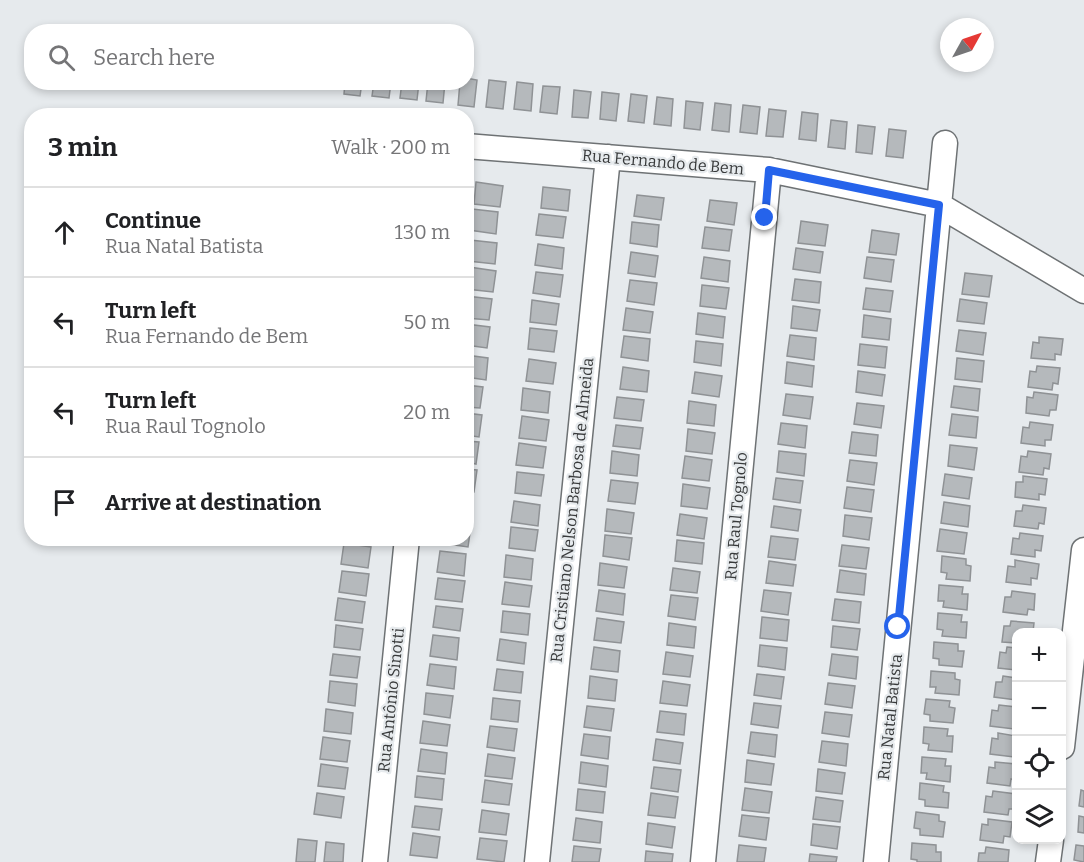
<!DOCTYPE html>
<meta charset="utf-8">
<style>
:root{--surface:#fff;--page:#f6f6f6;--text:#202124;--muted:#757577;--line:#e0e0e0}
body{margin:0;font-family:Bitter,serif;background:var(--page);color:var(--text)}
.controls{position:absolute;right:18px;bottom:18px;display:grid;overflow:hidden;border-radius:12px;box-shadow:0 3px 9px #0003}
.controls button{width:54px;height:54px;display:grid;place-items:center;padding:0;border:0;border-bottom:2px solid var(--line);background:var(--surface);color:var(--text);font:30px sans-serif}
.compass{position:absolute;left:940px;top:18px;width:54px;height:54px;border-radius:50%;background:var(--surface);box-shadow:0 3px 9px #0003;rotate:50deg}
.stop{position:absolute;width:18px;height:18px;margin:-14px;border:4px solid #2563eb;border-radius:50%;background:#fff}
.stop.end{background:#2563eb;border-color:#fff;box-shadow:0 2px 6px #0008}
.list{margin:0;padding:0;list-style:none}
h2{display:flex;justify-content:space-between;align-items:center;height:78px;margin:0;padding:0 24px;font-size:26px}
h2 small{font-size:20px;font-weight:400;color:var(--muted)}
.list li{display:grid;grid-template-columns:39px 1fr auto;gap:18px;align-items:center;box-sizing:border-box;height:90px;padding:0 24px;border-top:2px solid var(--line)}
.list b{display:block;font-size:22px;white-space:nowrap}
.list p{margin:0;font-size:20px;white-space:nowrap;color:var(--muted)}
.list em{font-size:20px;font-style:normal;color:var(--muted)}
.icon{flex:none;width:33px;height:33px;fill:none;stroke:currentColor;stroke-width:2;stroke-linecap:round;stroke-linejoin:round}
.map{position:relative;flex:none;width:1084px;height:862px;overflow:hidden}
.search{position:absolute;background:var(--surface);box-shadow:0 3px 9px #0003;left:24px;top:24px;width:450px;height:66px;display:flex;align-items:center;gap:15px;box-sizing:border-box;padding:0 21px;border-radius:24px;color:var(--muted);font-size:22px}
.panel{position:absolute;background:var(--surface);box-shadow:0 3px 9px #0003;left:24px;top:108px;width:450px;height:438px;border-radius:24px}
.map>svg:first-child{display:block}
.building{fill:#b5b9bc;stroke:#8f9295;stroke-width:1.5}
.lines{fill:none;stroke-linecap:round;stroke-linejoin:round}
.minor-casing{stroke:#6e7274;stroke-width:27}
.minor{stroke:#fff;stroke-width:24}
.route{stroke:#2563eb;stroke-width:8}
.labels{text-anchor:middle;dominant-baseline:central;stroke-width:4.5;stroke-linejoin:round;paint-order:stroke}
.street-label{font-size:16px;fill:#383a3b;stroke:#e6eaed}
</style>
<div class="map">
<svg width="1084" height="862" viewBox="0 0 1084 862">
<rect width="100%" height="100%" fill="#e6eaed"/>
<path class="building" d="M466 78 477 80 474 107 458 105 460 82H466Z
M489 80 506 82 503 109 486 107Z
M345 82H362L360 96 344 94Z
M374 82H391L389 98 372 96Z
M402 82H419L417 100 400 98Z
M428 82H445L443 103 426 101Z
M517 82 533 84 531 111 514 109Z
M543 86 560 87 557 114 540 112Z
M574 90 591 92 588 118 572 117Z
M602 92 619 94 616 121 600 119Z
M631 94 647 96 644 123 628 121Z
M657 97 673 99 671 126 654 124Z
M686 101 703 103 700 130 684 128Z
M715 103 731 105 729 132 712 130Z
M743 105 760 107 757 134 740 132Z
M769 109 786 111 783 137 766 136Z
M802 112 818 114 816 141 799 139Z
M831 120 847 122 845 149 828 147Z
M858 125 875 127 872 154 856 152Z
M889 129 906 131 903 158 886 156Z
M476 182 503 186 500 207 474 204Z
M543 187 570 190 568 211 541 208Z
M637 195 664 198 661 220 634 216Z
M710 200 737 203 734 225 707 221Z
M472 209 498 212 496 234 469 230Z
M539 214 566 217 563 238 536 235Z
M801 221 828 225 825 246 798 243Z
M632 222 659 225 657 247 630 243Z
M705 227 732 230 729 251 702 248Z
M872 230 899 234 896 255 869 252Z
M470 240 497 243 495 264 468 261Z
M538 244 564 248 562 269 535 265Z
M796 248 823 252 820 273 793 269Z
M631 252 658 256 655 277 628 273Z
M704 257 730 261 728 282 701 278Z
M867 257 894 260 891 282 864 278Z
M469 267 496 271 493 292 466 289Z
M536 272 563 275 560 297 533 293Z
M965 273 992 276 989 297 962 294Z
M795 279 821 282 819 303 792 300Z
M630 280 657 283 654 305 627 301Z
M702 285 729 288 726 309 700 306Z
M866 288 893 291 890 312 863 309Z
M466 296 492 299 489 320 466 318Z
M960 299 987 303 984 324 957 321Z
M532 300 559 304 556 325 530 322Z
M793 306 820 310 817 331 791 328Z
M626 308 653 312 650 333 623 330Z
M698 313 725 317 723 338 696 334Z
M864 315 891 319 889 340 862 337Z
M466 324 490 327 487 348 466 345Z
M530 328 557 331 554 352 528 349Z
M959 330 986 333 983 355 956 351Z
M790 335 816 338 814 360 787 356Z
M624 336 650 339 648 361 621 357Z
M1039 337 1063 339 1061 355 1055 354V360L1031 358 1033 342 1039 343Z
M696 341 723 344 721 366 694 362Z
M860 344 887 347 885 368 858 365Z
M466 355 488 358 486 380 466 377Z
M957 358 984 361 982 382 955 379Z
M529 359 556 363 553 384 526 381Z
M787 362 814 366 812 387 785 383Z
M1037 366 1060 368 1058 384 1053 383 1052 390 1028 387 1030 371 1036 372Z
M623 367 649 371 647 392 620 389Z
M858 371 885 375 882 396 856 392Z
M695 372 722 376 719 397 692 393Z
M466 385 483 387 480 408 466 407Z
M954 386 980 389 978 411 951 407Z
M523 388 550 392 548 413 521 410Z
M1034 392 1058 395 1056 410H1050L1049 416 1026 413 1027 397 1033 398Z
M786 394 813 397 810 419 783 415Z
M617 397 644 400 641 421 614 418Z
M689 401 716 405 714 426 687 423Z
M857 403 884 406 881 428 854 424Z
M466 413 482 415 479 437 466 435Z
M952 414 978 417 976 438 949 435Z
M522 416 549 420 546 441 519 438Z
M1030 422 1053 425 1051 440H1045V446L1021 443 1023 427 1029 428Z
M781 423 807 426 805 448 778 444Z
M616 425 643 428 640 449 613 446Z
M688 429 715 433 712 454 686 451Z
M852 432 878 435 876 456 849 453Z
M466 441 479 442 476 464 466 462Z
M519 443 546 447 543 468 516 465Z
M950 445 977 448 974 470 948 466Z
M612 451 639 455 637 476 610 473Z
M779 451 806 454 804 476 777 472Z
M1028 451 1051 454 1049 469 1044 468 1043 475 1019 472 1021 456 1027 457Z
M685 456 712 460 709 481 682 478Z
M850 460 877 463 874 485 847 481Z
M466 469 477 470 474 492 466 491Z
M517 472 544 475 541 496 515 493Z
M945 474 972 478 969 499 942 495Z
M1023 476 1047 479 1045 495 1039 494V500L1015 497 1016 482H1023Z
M776 478 803 481 800 503 773 499Z
M611 480 638 483 635 504 608 501Z
M683 484 710 488 707 509 681 506Z
M847 487 874 490 871 512 844 508Z
M466 499 473 500 471 521H466Z
M514 501 540 505 538 526 511 522Z
M944 502 970 506 968 527 941 523Z
M1023 505 1046 508 1044 524 1039 523 1038 529 1014 526 1016 511H1022Z
M774 506 801 510 798 531 771 527Z
M607 509 634 513 631 534 605 531Z
M680 514 707 518 704 539 677 535Z
M845 515 872 518 869 540 843 536Z
M466 525 471 526 468 547 441 543 442 538H466Z
M511 527 538 530 535 551 509 548Z
M940 529 967 533 964 554 937 551Z
M1020 533 1043 536 1041 551 1035 550V557L1011 554 1013 538 1019 539Z
M605 535 632 538 629 560 603 556Z
M771 536 798 539 795 560 768 557Z
M677 540 704 543 702 564 675 561Z
M344 543 371 547 368 568 341 564Z
M842 545 869 548 866 569 839 566Z
M440 551 466 554 464 576 437 572Z
M506 555 533 559 531 580 504 577Z
M942 556 966 559V565L971 566 970 581 946 579 947 573 941 572Z
M1015 560 1039 564 1037 579 1031 578V585L1006 582 1008 566 1015 567Z
M769 561 796 565 793 586 766 583Z
M600 563 627 567 624 588 598 585Z
M673 568 700 572 697 593 670 590Z
M840 570 866 574 864 595 837 592Z
M342 571 369 574 366 596 339 592Z
M438 578 465 581 462 602 435 599Z
M505 582 532 586 529 607 502 604Z
M939 585 963 587 962 594H968L967 610 943 607 944 601H938Z
M599 590 625 594 623 615 596 611Z
M764 590 791 593 788 615 761 611Z
M1012 591 1035 594 1034 610 1028 609 1027 615 1003 612 1005 597H1011Z
M671 595 698 598 695 620 668 616Z
M338 598 365 602 362 623 335 620Z
M835 599 861 602 859 623 832 620Z
M436 606 463 609 460 631 433 627Z
M503 611 530 614 528 635 501 632Z
M938 613 962 615 961 622H967L966 638 942 636 943 630 937 629Z
M762 617 789 620 787 641 760 638Z
M597 618 624 622 621 643 594 640Z
M1011 621 1034 623 1033 632H1016V643L1002 642 1004 626H1010Z
M669 623 696 627 694 648 667 645Z
M336 625 363 629 360 650 334 647Z
M833 626 860 629 857 650 831 647Z
M433 635 459 638 457 660 430 656Z
M500 639 526 643 524 664 497 660Z
M934 642 958 644V651H964L962 667 939 665V659L933 658Z
M760 645 787 648 785 670 758 666Z
M594 647 620 651 618 672 591 669Z
M1007 647 1016 648V670L998 668 1000 652 1006 653Z
M666 652 693 656 690 677 663 674Z
M333 654 360 657 357 678 330 675Z
M832 654 858 657 856 679 829 675Z
M430 664 456 667 454 689 427 685Z
M497 669 523 672 521 693 494 690Z
M931 671 955 673V679L960 680 959 695 935 693 936 687H930Z
M757 674 784 677 781 699 754 695Z
M590 676 617 680 615 701 588 698Z
M1003 676 1016 678V700L994 697 996 682H1002Z
M330 681 357 684 355 706 328 702Z
M663 681 690 685 687 706 660 703Z
M828 683 855 686 852 708 825 704Z
M426 693 453 696 450 718 424 714Z
M493 698 520 701 518 722 491 719Z
M926 699 950 701 949 707 955 708 953 723 930 721V715L924 714Z
M754 703 781 706 778 728 751 724Z
M999 705 1016 707 1014 729 990 726 992 710 998 711Z
M587 706 614 709 611 731 584 727Z
M326 709 353 713 351 734 324 731Z
M660 711 686 714 684 735 657 732Z
M825 712 852 715 849 737 822 733Z
M423 721 450 725 447 746 420 743Z
M490 726 517 729 514 751 487 747Z
M924 727 948 729 947 736H953L952 752 928 750 929 744 923 743Z
M751 732 777 735 775 757 748 753Z
M998 733 1016 736 1014 757 990 754 992 738 998 739Z
M584 734 610 737 608 759 581 755Z
M323 737 350 741 347 762 320 759Z
M656 739 683 743 680 764 653 760Z
M822 741 848 744 846 766 819 762Z
M421 749 447 753 445 774 418 771Z
M488 754 515 758 512 779 485 776Z
M922 757 946 759 945 766H951L950 782 926 779 927 773H921Z
M747 760 774 764 771 785 745 782Z
M581 762 608 766 606 787 579 783Z
M995 762 1016 764V780L1011 779 1010 786 987 783 989 767 995 768Z
M321 764 348 768 345 789 318 786Z
M654 767 681 770 678 792 651 788Z
M818 769 845 773 842 794 816 791Z
M417 776 444 779 442 800 415 797Z
M485 780 512 784 509 805 482 802Z
M920 783 944 786 943 792 949 793 948 808 925 806V800L919 799Z
M745 788 772 792 769 813 742 810Z
M578 789 605 792 603 813 576 810Z
M1081 790 1084 791V807L1079 806Z
M993 791 1016 794 1015 809H1009L1008 815 984 812 986 796 992 797Z
M317 793 344 797 341 818 314 814Z
M651 793 678 797 675 818 648 815Z
M816 797 843 801 840 822 813 819Z
M415 806 442 809 439 830 412 827Z
M482 810 509 814 506 835 479 832Z
M916 812 939 815V821L945 822 943 837 920 835V829L914 828Z
M742 815 769 818 766 840 739 836Z
M1079 816 1084 817V833L1078 832Z
M576 818 602 822 600 843 573 840Z
M988 819 1012 822 1010 837 1004 836 1003 843 980 840 982 824 988 825Z
M648 823 675 827 672 848 646 844Z
M813 824 840 827 837 849 811 845Z
M413 833 440 837 437 858 410 855Z
M480 838 507 841 504 862 477 859Z
M298 839 317 841 315 862H296Z
M326 842 344 844 343 862H324Z
M912 843 936 845V852H941V862H917V860L911 859Z
M739 845 766 848 764 862H737Z
M1076 845 1084 846V862L1074 860Z
M574 846 601 849 599 862H572Z
M986 847 1009 850 1008 862H978L979 853H985Z
M646 851 673 854 672 862H645Z
M810 854 837 857 836 862H809Z"/>
<g class="lines">
<defs>
<path id="minor" d="M466 146 769 170 939 205 1084 291
M1062 747 1084 550
M375 862 407 538
M537 862 608 157
M703 862 769 170
M876 862 945 143
M1048 862 1051 840"/>
</defs>
<use href="#minor" class="minor-casing"/>
<use href="#minor" class="minor"/>
</g>
<g class="lines">
<path class="route" d="M765 218 769 170 939 205 898 627"/>
</g>
<g class="labels">
<g class="street-label">
<text transform="translate(663 162) rotate(5)">Rua Fernando de Bem</text>
<text transform="translate(572 510) rotate(-84)">Rua Cristiano Nelson Barbosa de Almeida</text>
<text transform="translate(736 516) rotate(-85)">Rua Raul Tognolo</text>
<text transform="translate(391 700) rotate(-84)">Rua Antônio Sinotti</text>
<text transform="translate(890 717) rotate(-84)">Rua Natal Batista</text>
</g>
</g>
</svg>
<div class="controls">
<button>+</button>
<button>−</button>
<button><svg class="icon" aria-label="locate" viewBox="0 0 24 24"><circle cx="12" cy="12" r="6"/><path d="M12 2v4M12 18v4M2 12h4M18 12h4"/></svg></button>
<button><svg class="icon" aria-label="layers" viewBox="0 0 24 24"><path d="M12 4l9 5-9 5-9-5zM3 14l9 5 9-5"/></svg></button>
</div>
<svg class="compass" viewBox="-18 -18 36 36"><path d="M0-13l5 13h-10z" fill="#e53935"/><path d="M0 13l5-13h-10z" fill="#757577"/></svg>
<div class="stop" style="left:898px;top:627px"></div>
<div class="stop end" style="left:765px;top:218px"></div>
<div class="search"><svg class="icon" aria-label="search" viewBox="0 0 24 24"><circle cx="10" cy="10" r="6"/><path d="M15 15l6 6"/></svg>Search here</div>
<section class="panel">
<h2>3 min<small>Walk · 200 m</small></h2>
<ul class="list">
<li><svg class="icon" aria-label="ahead" viewBox="0 0 24 24"><path d="M12 20V5M6 11l6-6 6 6"/></svg><div><b>Continue</b><p>Rua Natal Batista</p></div><em>130 m</em></li>
<li><svg class="icon" aria-label="left" viewBox="0 0 24 24"><path d="M17 20v-9H6M10 6l-5 5 5 5"/></svg><div><b>Turn left</b><p>Rua Fernando de Bem</p></div><em>50 m</em></li>
<li><svg class="icon" aria-label="left" viewBox="0 0 24 24"><path d="M17 20v-9H6M10 6l-5 5 5 5"/></svg><div><b>Turn left</b><p>Rua Raul Tognolo</p></div><em>20 m</em></li>
<li><svg class="icon" aria-label="arrive" viewBox="0 0 24 24"><path d="M6 21V4h12l-3 4 3 4H6"/></svg><div><b>Arrive at destination</b></div></li>
</ul>
</section>
</div>
